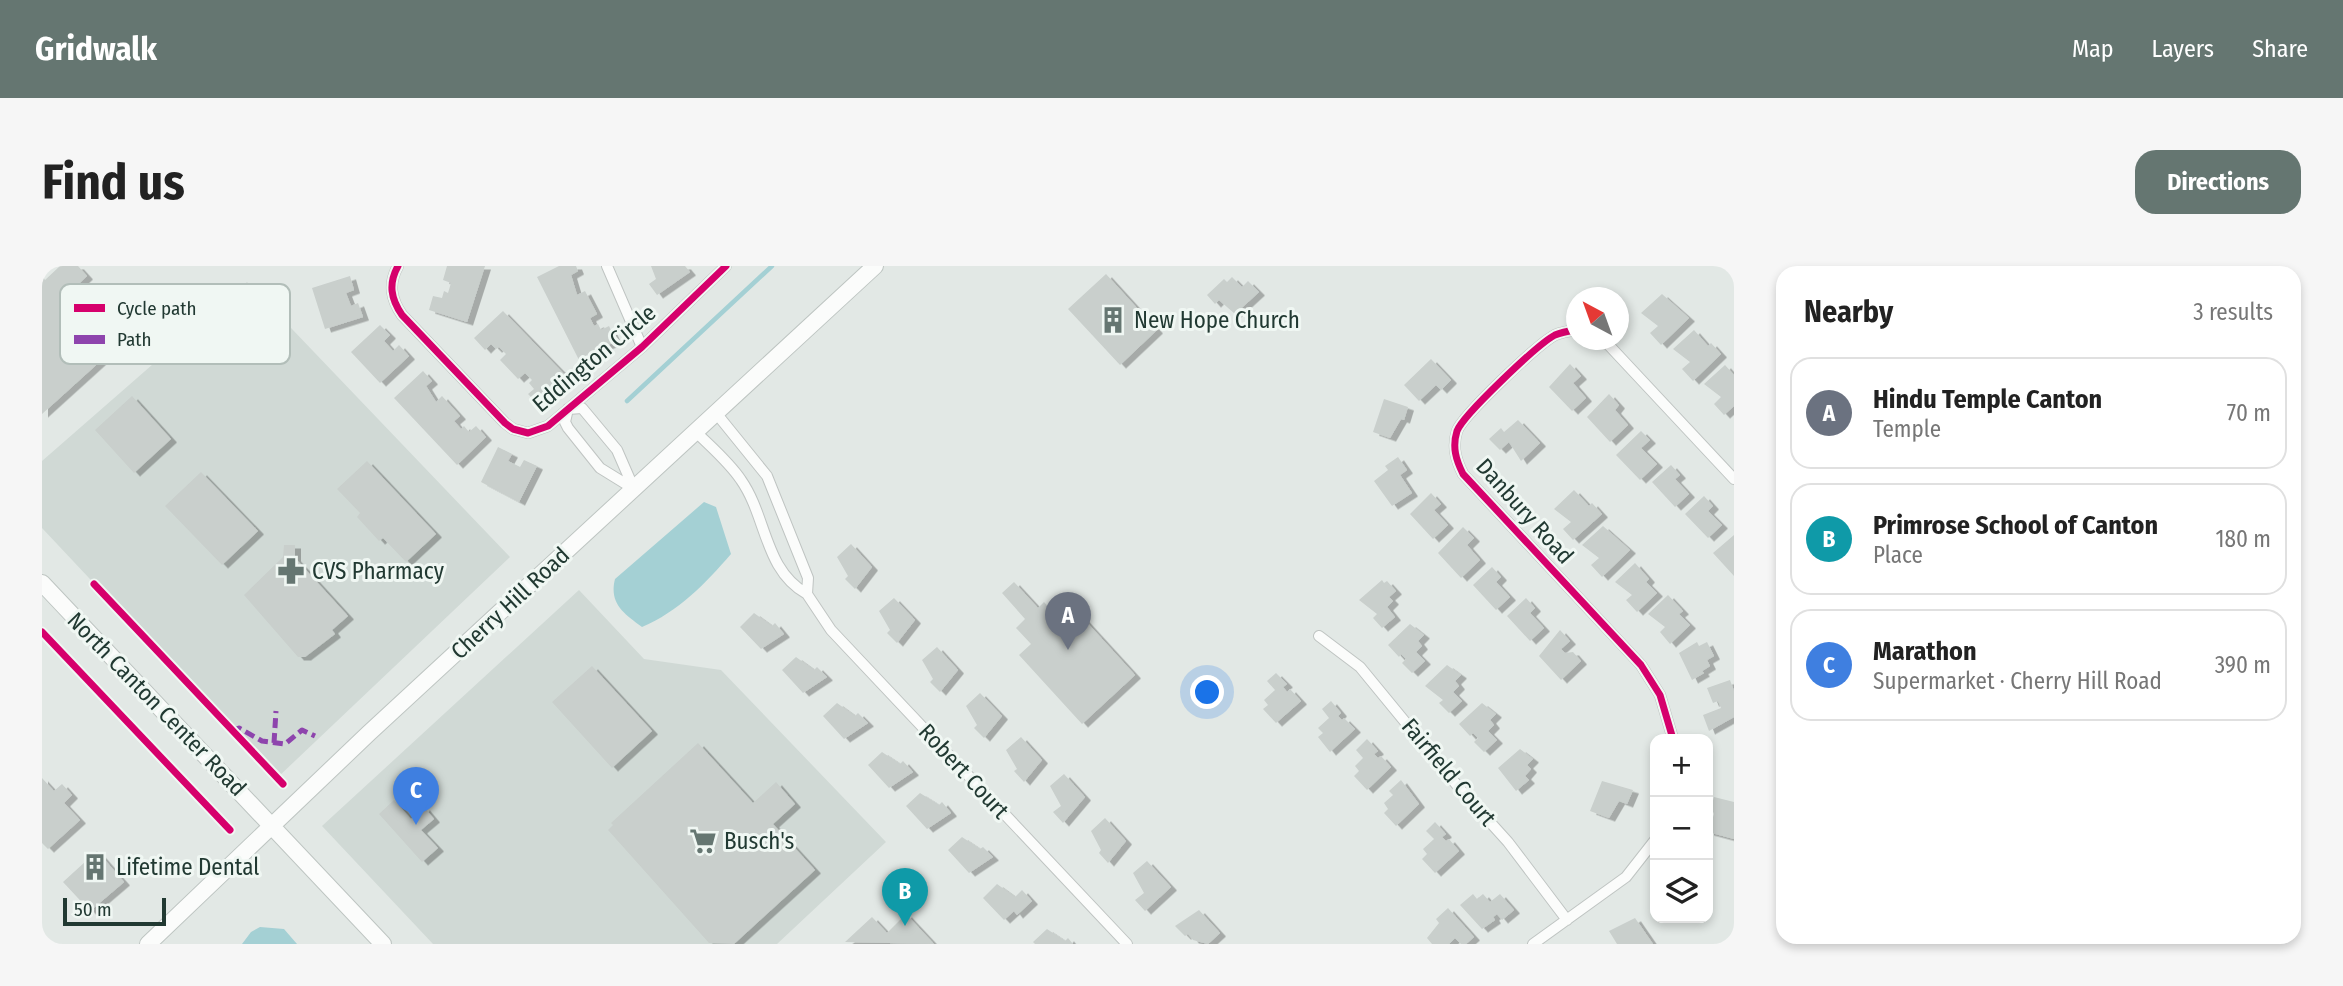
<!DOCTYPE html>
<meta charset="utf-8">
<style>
:root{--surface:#fff;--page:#f6f6f6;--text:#222;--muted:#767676;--line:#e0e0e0;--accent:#657671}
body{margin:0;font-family:"Fira Sans Condensed",sans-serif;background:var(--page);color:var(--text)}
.controls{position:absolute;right:21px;bottom:21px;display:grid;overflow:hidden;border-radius:14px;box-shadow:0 4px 10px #0003}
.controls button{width:63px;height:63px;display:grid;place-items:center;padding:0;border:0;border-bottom:2px solid var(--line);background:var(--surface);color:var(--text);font:35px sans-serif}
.compass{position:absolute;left:1524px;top:21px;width:63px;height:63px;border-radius:50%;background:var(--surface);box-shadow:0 4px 10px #0003;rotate:319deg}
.scale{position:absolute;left:21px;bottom:18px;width:103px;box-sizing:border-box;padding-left:7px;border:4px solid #213932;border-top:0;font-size:19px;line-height:24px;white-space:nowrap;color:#213932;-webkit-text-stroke:5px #f0f7f3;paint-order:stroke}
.you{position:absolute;left:1166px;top:427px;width:24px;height:24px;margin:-18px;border:5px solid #fff;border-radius:50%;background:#1a73e8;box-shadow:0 0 0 10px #1a73e833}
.badge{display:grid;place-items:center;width:46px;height:46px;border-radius:50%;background:var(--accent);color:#fff;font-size:23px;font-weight:700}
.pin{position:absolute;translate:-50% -58px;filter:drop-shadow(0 2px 4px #0008)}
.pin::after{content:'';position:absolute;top:37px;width:24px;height:21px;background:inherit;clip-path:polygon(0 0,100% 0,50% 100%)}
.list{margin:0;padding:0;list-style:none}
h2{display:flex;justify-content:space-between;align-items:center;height:91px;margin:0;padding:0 28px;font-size:30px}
h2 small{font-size:23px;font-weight:400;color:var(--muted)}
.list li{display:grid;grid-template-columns:46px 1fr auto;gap:21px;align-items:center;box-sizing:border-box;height:112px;margin:0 14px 14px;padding:0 14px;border:2px solid var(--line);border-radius:21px}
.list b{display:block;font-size:26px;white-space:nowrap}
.list p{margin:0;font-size:23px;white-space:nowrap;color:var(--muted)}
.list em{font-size:23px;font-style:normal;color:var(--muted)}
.icon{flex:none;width:38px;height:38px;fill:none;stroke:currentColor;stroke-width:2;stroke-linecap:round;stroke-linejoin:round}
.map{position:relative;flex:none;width:1692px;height:678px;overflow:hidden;border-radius:21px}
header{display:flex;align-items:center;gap:42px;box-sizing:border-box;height:98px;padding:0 35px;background:var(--accent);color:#fff}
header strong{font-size:33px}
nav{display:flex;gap:38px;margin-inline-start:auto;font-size:24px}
.intro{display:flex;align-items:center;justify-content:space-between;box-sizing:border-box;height:168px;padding:0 42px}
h1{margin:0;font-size:49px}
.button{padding:18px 32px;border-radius:21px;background:var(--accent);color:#fff;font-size:24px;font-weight:700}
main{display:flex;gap:42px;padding:0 42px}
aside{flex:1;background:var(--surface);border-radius:21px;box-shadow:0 4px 10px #0003}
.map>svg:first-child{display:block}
.built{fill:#d0d9d5}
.water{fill:#a4d0d4}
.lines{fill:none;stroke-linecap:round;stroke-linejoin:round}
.stream{stroke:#a4d0d4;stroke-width:4.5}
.building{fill:#c9cfcc;filter:url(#shadow)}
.minor-casing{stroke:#bfc4c2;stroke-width:12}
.secondary-casing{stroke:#bec5c2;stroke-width:18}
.minor{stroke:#fbfcfb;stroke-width:10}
.secondary{stroke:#fbfcfb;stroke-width:16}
.quiet{stroke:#8e44ad;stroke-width:5;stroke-dasharray:10 5;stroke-linecap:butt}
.cycleway-casing{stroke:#f0f7f3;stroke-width:11}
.cycleway{stroke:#d6006c;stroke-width:7}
.labels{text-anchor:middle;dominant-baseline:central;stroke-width:6;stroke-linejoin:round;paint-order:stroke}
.poi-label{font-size:23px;fill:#213932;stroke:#f0f7f3;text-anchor:start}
.street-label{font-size:23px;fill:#213932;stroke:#f0f7f3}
.key{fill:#f0f7f3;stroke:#b2beb9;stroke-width:2}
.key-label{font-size:19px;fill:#213932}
</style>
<header>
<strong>Gridwalk</strong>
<nav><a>Map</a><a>Layers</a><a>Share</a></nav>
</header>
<div class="intro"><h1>Find us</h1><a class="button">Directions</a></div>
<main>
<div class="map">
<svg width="1692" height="678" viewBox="0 0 1692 678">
<defs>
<filter id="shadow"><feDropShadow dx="6" dy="3.5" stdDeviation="0" flood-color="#0004"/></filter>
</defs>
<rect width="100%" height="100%" fill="#e2e8e5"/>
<path class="built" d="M205 16 468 291 235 512 0 262V195Z
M537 324 602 393 679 404 844 576 735 678H391L280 560Z"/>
<path class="water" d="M662 236 674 241 689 288C664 317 636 346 600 361 581 347 567 337 573 313Z
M218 661 242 663 255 678H200L209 666Z"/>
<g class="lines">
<path class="stream" d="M585 135 730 0"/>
</g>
<path class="building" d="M18 0H36L45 10 26 28 75 80 0 148V10L3 14Z
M405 0H443L425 56 387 44 391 30 400 32 402 25 406 27 409 17 401 14Z
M517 0H534L536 5 529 9 535 29 543 25 555 48 548 52 552 60 556 58 559 64 567 60 574 75 537 94 495 11Z
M609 0H643L648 6 615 29 607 18 614 13Z
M1064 8 1115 64 1078 99 1026 43Z
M308 10 312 24 304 27 309 40 316 37 321 51 283 63 270 22Z
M1190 11 1200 21 1206 15 1217 26 1193 48 1177 34 1173 38 1165 29 1182 13 1185 16Z
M1620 28 1647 52 1619 79 1608 67 1616 60 1599 47Z
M461 45 525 111 496 138 486 128 492 123 487 117 490 114 483 107 476 113 458 94 464 88 457 81 454 83 449 78 443 84 432 72Z
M338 59 348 69 342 75 351 85 357 79 367 90 338 117 309 86Z
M1652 64 1666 80 1669 77 1679 88 1651 115 1640 103 1648 96 1631 83Z
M1389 93 1409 114 1399 124 1394 119 1377 135 1362 119Z
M1528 98 1539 110 1531 117 1544 132 1530 145 1507 121Z
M1683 99 1692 109V140L1682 149 1672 138 1679 131 1662 118Z
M381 105 390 115 384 120 394 136 400 130 418 150 412 155 419 163 422 160 427 166 434 160 444 171 415 199 352 132Z
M1567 128 1577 139 1573 144 1586 159 1568 176 1545 151Z
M90 130 129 173 92 207 53 164Z
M1342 133 1366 141 1362 154 1359 153 1348 172 1331 166Z
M1476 154 1498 177 1479 195 1467 176 1458 184 1447 173 1459 162 1462 166Z
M1599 165 1608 174 1599 182 1615 198 1598 214 1574 189Z
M456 181 470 188 466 195 478 201 482 194 495 200 477 236 439 216Z
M1356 191 1365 204 1358 209 1370 227 1350 240 1332 215 1346 204 1343 200Z
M325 195 394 268 364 296 341 272 337 275 315 251 318 247 295 223Z
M1629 199 1638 209 1633 213 1647 228 1633 241 1610 216Z
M159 206 216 265 180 299 123 240Z
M1532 224 1547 240 1550 237 1560 248 1531 274 1521 263 1529 256 1512 243Z
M1389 227 1399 238 1392 244 1406 259 1391 273 1368 248Z
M1662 230 1671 240 1666 245 1680 259 1666 272 1643 248Z
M1561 260 1588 284 1560 311 1549 299 1557 292 1540 279Z
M1421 261 1432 272 1425 279 1438 294 1419 312 1396 287Z
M1692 269V310L1671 287Z
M809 278 830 301 813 323 803 313 806 310 795 291Z
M242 279H253V292L306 350 290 364 293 368 263 391H256L202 329 241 291Z
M1593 297 1607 313 1604 316 1615 327 1595 346 1584 334 1590 329 1573 316Z
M1450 301 1459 311 1454 316 1468 331 1454 344 1431 319Z
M1340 314 1342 317 1345 315 1354 325 1347 331 1351 335 1345 341 1353 351 1340 362 1331 352 1335 348 1317 334Z
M972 316 996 342 1002 336 1016 352 1029 339 1093 409 1040 458 977 389 989 378 974 362 983 353 960 327Z
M1626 329 1641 345 1637 348 1648 359 1628 378 1618 366 1623 361 1606 348Z
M852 332 873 354 855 377 845 367 848 364 837 345Z
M1484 332 1493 342 1488 347 1502 362 1488 375 1465 350Z
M712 347 730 360 733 357 742 368 719 383 698 361Z
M1368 358 1382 369 1376 375 1380 380 1374 386 1383 395 1370 407 1360 397 1364 393 1359 388 1357 391 1346 379Z
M1518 364 1528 375 1519 383 1523 387 1531 386 1539 395 1519 414 1497 390Z
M1655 376 1657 380 1665 376 1672 390 1665 394 1668 400 1660 405 1662 407 1650 414 1637 387Z
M895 381 916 404 898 426 888 416 891 413 880 394Z
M754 391 772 404 775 401 785 411 761 427 740 404Z
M1405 399 1419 409 1413 415 1417 420 1411 426 1420 435 1407 447 1397 437 1401 434 1383 420Z
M550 400 610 465 570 502 510 436Z
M1234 407 1245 418 1241 421 1245 426 1248 423 1259 435 1234 457 1221 443 1226 439 1222 434 1233 424 1225 415Z
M1688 414 1692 425V451L1667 465 1661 449 1679 442 1676 435 1671 437 1665 422Z
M938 427 960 450 942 472 932 462 935 459 924 440Z
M1289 435 1299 447 1296 450 1300 454 1302 452 1313 463 1288 486 1276 471 1281 467 1276 462 1287 452 1280 443Z
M795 437 813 450 816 447 826 457 802 473 781 450Z
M1440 437 1454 448 1448 454 1452 459 1446 465 1455 474 1442 486 1432 476 1436 472 1431 467 1428 470 1417 458Z
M979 471 1000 494 982 516 972 505 975 503 964 484Z
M1325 473 1336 485 1332 488 1336 492 1339 490 1349 501 1325 524 1312 510 1317 505 1313 500 1321 492 1314 484Z
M656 477 711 537 734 516 753 538 731 558 773 604 692 678 667 677 566 564 571 559 569 557Z
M1478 483 1491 493 1485 499 1489 503 1483 510 1487 514 1474 525 1456 502Z
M840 486 858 498 861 495 871 506 847 522 826 499Z
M1022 508 1043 531 1021 557 1011 546 1019 540 1008 520Z
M0 512 12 525 20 518 30 529 22 537 38 554 6 583 0 577Z
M1359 514 1377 538 1354 560 1342 547 1346 543 1342 537 1351 529 1347 525Z
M1560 515 1591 524 1585 538 1577 535 1567 552 1548 545Z
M878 527 897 539 900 536 909 547 885 563 864 540Z
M1672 531 1692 536V573L1666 566V550L1671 551 1672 548 1669 541Z
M352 534 369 553 382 541 392 553 379 564 396 582 380 596 337 548Z
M1063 552 1084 575 1066 597 1057 587 1059 584 1049 565Z
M1393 556 1404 568 1400 571 1404 575 1407 573 1417 585 1393 607 1380 593 1385 588 1381 583 1392 573 1384 565Z
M920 571 938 583 941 581 951 591 927 607 906 584Z
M55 585 82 616 48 645 21 616Z
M1105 595 1129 621 1103 645 1093 634 1102 627 1091 607Z
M955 618 973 631 980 624 990 635 975 649 972 645 962 654 941 632Z
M1431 628 1435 633 1441 628 1448 636 1458 628 1472 644 1460 654 1455 648 1451 651 1453 654 1440 663 1418 639Z
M1406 642 1432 671 1424 678H1419L1413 672 1407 678H1390L1385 672 1397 657 1394 653Z
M1157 644 1178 667 1166 678 1151 674 1146 668 1143 670 1133 660Z
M864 648 892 678 803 676 830 651 845 667Z
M1593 652 1611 678H1575L1567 665Z
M1005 663 1023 675 1026 672 1031 678H993L991 676Z"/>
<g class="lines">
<defs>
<path id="minor" d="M356 0C346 18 349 33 360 49L463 157 471 163 486 167 506 160 600 81 684 0
M565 0 600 81
M1534 64C1527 65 1520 66 1513 69 1496 78 1421 149 1415 165 1410 181 1414 194 1421 208L1599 399 1618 429 1631 473
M1562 74 1692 213
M540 142 575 184 592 223 558 202 526 162 523 156 526 143Z
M654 166C669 181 687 196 699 214 725 251 722 304 765 328L766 312 725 210 674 147
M765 328 789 364 1085 678
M1277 370 1318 401 1419 524 1466 576 1525 654
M1491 678 1584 611 1613 574"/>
<path id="secondary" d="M0 317 341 678
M106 678 327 467 833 0"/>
</defs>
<use href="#minor" class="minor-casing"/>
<use href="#secondary" class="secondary-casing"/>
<use href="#minor" class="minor"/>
<use href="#secondary" class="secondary"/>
<path class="quiet" d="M190 465 197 462 220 475 243 478 260 464 273 470
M232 477 234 445"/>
<defs>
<path id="cycleway" d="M356 0C346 18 349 33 360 49L463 157 471 163 486 167 506 160 600 81 684 0
M1534 64C1527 65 1520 66 1513 69 1496 78 1421 149 1415 165 1410 181 1414 194 1421 208L1599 399 1618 429 1631 473
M52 318 241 518
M0 366 188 564"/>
</defs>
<use href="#cycleway" class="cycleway-casing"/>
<use href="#cycleway" class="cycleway"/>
</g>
<defs>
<symbol id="building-bare" viewBox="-9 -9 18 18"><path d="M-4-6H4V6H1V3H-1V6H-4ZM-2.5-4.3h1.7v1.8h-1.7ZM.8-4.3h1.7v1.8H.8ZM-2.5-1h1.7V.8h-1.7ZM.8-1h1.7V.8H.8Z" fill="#657671" stroke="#f0f7f3" stroke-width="2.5" paint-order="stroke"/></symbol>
<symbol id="pharmacy-bare" viewBox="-9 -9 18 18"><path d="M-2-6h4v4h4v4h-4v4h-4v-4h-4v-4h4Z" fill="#657671" stroke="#f0f7f3" stroke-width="2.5" paint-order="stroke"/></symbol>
<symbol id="supermarket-bare" viewBox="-9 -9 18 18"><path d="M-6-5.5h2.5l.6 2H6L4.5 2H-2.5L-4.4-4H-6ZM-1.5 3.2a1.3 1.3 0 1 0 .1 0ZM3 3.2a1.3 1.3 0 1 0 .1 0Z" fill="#657671" stroke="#f0f7f3" stroke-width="2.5" paint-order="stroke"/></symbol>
</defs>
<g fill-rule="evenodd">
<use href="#building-bare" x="1052" y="35" width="38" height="38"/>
<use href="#pharmacy-bare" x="230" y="286" width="38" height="38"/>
<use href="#supermarket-bare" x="642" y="556" width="38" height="38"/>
<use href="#building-bare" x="34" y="582" width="38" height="38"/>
</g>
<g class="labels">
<g class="poi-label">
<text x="1092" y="54">New Hope Church</text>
<text x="270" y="305">CVS Pharmacy</text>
<text x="682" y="575">Busch's</text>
<text x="74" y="601">Lifetime Dental</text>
</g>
<g class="street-label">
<text transform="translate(552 92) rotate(-40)">Eddington Circle</text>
<text transform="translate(1483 245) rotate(48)">Danbury Road</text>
<text transform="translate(468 337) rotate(-43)">Cherry Hill Road</text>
<text transform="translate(115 438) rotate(46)">North Canton Center Road</text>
<text transform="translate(922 505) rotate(47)">Robert Court</text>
<text transform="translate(1407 506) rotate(50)">Fairfield Court</text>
</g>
</g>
<rect x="18" y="18" width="230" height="80" rx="10" class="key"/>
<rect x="32" y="38" width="31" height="8" fill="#d6006c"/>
<rect x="32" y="69" width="31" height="9" fill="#8e44ad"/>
<g class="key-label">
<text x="75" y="49">Cycle path</text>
<text x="75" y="80">Path</text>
</g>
</svg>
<div class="controls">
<button>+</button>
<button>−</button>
<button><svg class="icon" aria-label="layers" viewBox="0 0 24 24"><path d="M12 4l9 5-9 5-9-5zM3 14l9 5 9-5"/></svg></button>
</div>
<svg class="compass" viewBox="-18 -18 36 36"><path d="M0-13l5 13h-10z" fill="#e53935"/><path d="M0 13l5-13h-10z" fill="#767676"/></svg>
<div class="scale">50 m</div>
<div class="you"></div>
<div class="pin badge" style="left:1026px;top:384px;background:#6b7280">A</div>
<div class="pin badge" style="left:863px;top:660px;background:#0f9aa8">B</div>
<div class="pin badge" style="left:374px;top:559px;background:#3f7fe0">C</div>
</div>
<aside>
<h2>Nearby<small>3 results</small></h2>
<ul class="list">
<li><span class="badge" style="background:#6b7280">A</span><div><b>Hindu Temple Canton</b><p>Temple</p></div><em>70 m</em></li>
<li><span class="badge" style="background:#0f9aa8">B</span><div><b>Primrose School of Canton</b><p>Place</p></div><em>180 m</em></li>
<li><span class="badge" style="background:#3f7fe0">C</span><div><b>Marathon</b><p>Supermarket · Cherry Hill Road</p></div><em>390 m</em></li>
</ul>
</aside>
</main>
